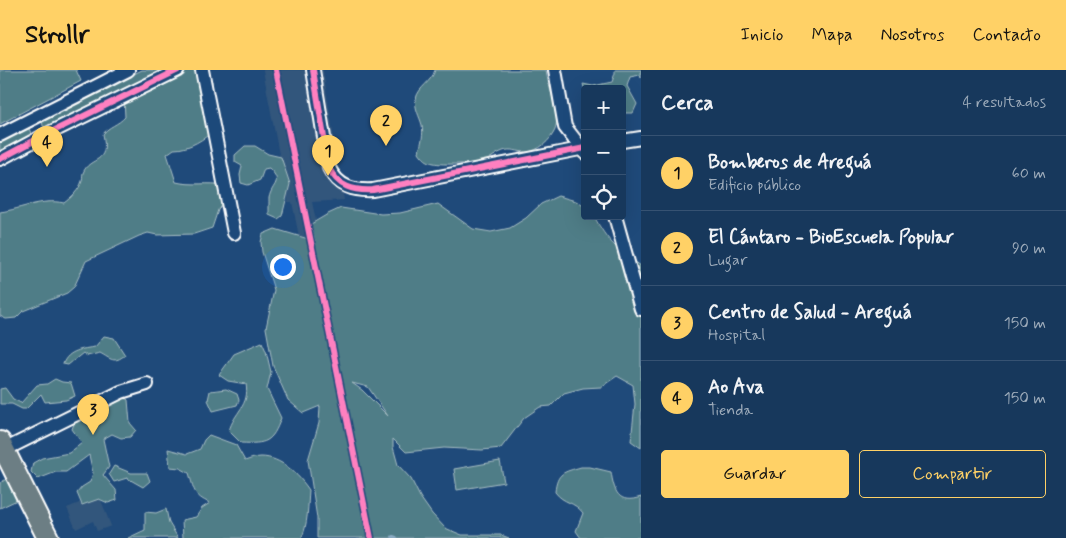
<!DOCTYPE html>
<html lang="es">
<meta charset="utf-8">
<style>
:root{--surface:#17385c;--page:#203f62;--text:#f1f3f6;--muted:#9eacbb;--line:#365272;--accent:#ffd166}
body{margin:0;font-family:Mynerve,sans-serif;background:var(--page);color:var(--text)}
.controls{position:absolute;right:15px;top:15px;display:grid;overflow:hidden;border-radius:5px;box-shadow:0 5px 20px #0002}
.controls button{width:45px;height:45px;display:grid;place-items:center;padding:0;border:0;border-bottom:1px solid var(--line);background:var(--surface);color:var(--text);font:25px sans-serif}
.you{position:absolute;left:282px;top:196px;width:18px;height:18px;margin:-12px;border:4px solid #fff;border-radius:50%;background:#1a73e8;box-shadow:0 0 0 8px #1a73e833}
.badge{display:grid;place-items:center;width:32px;height:32px;border-radius:50%;background:var(--accent);color:#111;font-size:16px;font-weight:700}
.pin{position:absolute;translate:-50% -41px;filter:drop-shadow(0 1px 2px #0008)}
.pin::after{content:'';position:absolute;top:26px;width:18px;height:15px;background:inherit;clip-path:polygon(0 0,100% 0,50% 100%)}
.list{margin:0;padding:0;list-style:none}
h2{display:flex;justify-content:space-between;align-items:center;height:65px;margin:0;padding:0 20px;font-size:21px}
h2 small{font-size:16px;font-weight:400;color:var(--muted)}
.list li{display:grid;grid-template-columns:32px 1fr auto;gap:15px;align-items:center;box-sizing:border-box;height:75px;padding:0 20px;border-top:1px solid var(--line)}
.list b{display:block;font-size:19px;white-space:nowrap}
.list p{margin:0;font-size:16px;white-space:nowrap;color:var(--muted)}
.list em{font-size:16px;font-style:normal;color:var(--muted)}
.actions{display:flex;gap:10px;padding:15px 20px}
.actions a{flex:1;padding:11px 0;border:1px solid var(--accent);border-radius:5px;text-align:center;font-size:18px;color:var(--accent)}
.actions .main{background:var(--accent);color:#111}
.icon{flex:none;width:28px;height:28px;fill:none;stroke:currentColor;stroke-width:2;stroke-linecap:round;stroke-linejoin:round}
.map{position:relative;flex:none;width:641px;height:468px;overflow:hidden}
header{display:flex;align-items:center;gap:30px;box-sizing:border-box;height:70px;padding:0 25px;background:var(--accent);color:#111}
header strong{font-size:24px}
nav{display:flex;gap:28px;margin-inline-start:auto;font-size:18px}
main{display:flex}
aside{flex:1;background:var(--surface)}
.map>svg:first-child{display:block}
.built{fill:#33567c}
.green{fill:#507d87;stroke:#a8bec3;fill-rule:evenodd}
.lines{fill:none;stroke-linecap:round;stroke-linejoin:round}
.stream{stroke:#8cacc4;stroke-width:4}
.minor-casing{stroke:#fff;stroke-width:16}
.primary-casing{stroke:#fff;stroke-width:24}
.minor{stroke:#1f4a7a;stroke-width:12}
.primary{stroke:#6c7e84;stroke-width:20}
.cycleway-casing{stroke:#1f4a7a;stroke-width:9}
.cycleway{stroke:#ff80c0;stroke-width:6}
</style>
<header>
<strong>Strollr</strong>
<nav><a>Inicio</a><a>Mapa</a><a>Nosotros</a><a>Contacto</a></nav>
</header>
<main>
<div class="map">
<svg width="641" height="468" viewBox="0 0 641 468">
<rect width="100%" height="100%" fill="#1f4a7a"/>
<filter id="ink" filterUnits="userSpaceOnUse"><feTurbulence type="fractalNoise" baseFrequency=".02" numOctaves="2"/><feDisplacementMap in="SourceGraphic" scale="10" xChannelSelector="R" yChannelSelector="G"/><feConvolveMatrix kernelMatrix="1 2 1 2 8 2 1 2 1" color-interpolation-filters="sRGB"/></filter>
<g filter="url(#ink)">
<path class="built" d="M263 0H323L344 130 312 132 318 160 360 468 292 132H288Z
M99 425 111 456 97 461 93 451 76 459 67 438Z"/>
<path class="green" d="M0 0H76L81 11 0 54Z
M142 0H200L212 11V31L219 50 216 59C204 69 190 79 174 79L167 84 176 112C192 116 208 112 225 115L228 124 218 140 212 158 194 164 157 165 148 163 139 166 86 191 74 217 67 223 23 241 16 248 6 249 0 246V142C22 139 42 128 64 133 72 127 79 120 82 111 83 109 82 106 83 103 90 85 110 96 103 64 109 56 118 55 125 47L124 28 132 16 47 57 43 56 42 50Z
M435 0H546C548 19 561 43 555 60 550 71 539 81 526 82 518 82 511 78 503 81 496 83 491 89 483 92 477 94 441 95 434 93 427 92 423 88 419 82 421 73 424 65 422 55 420 47 414 38 416 29 418 17 432 12 435 0Z
M615 0H641V8L640 5 630 7 627 16 637 34 633 43H624L622 41V19H585V21L583 14 593 16 612 12 615 3Z
M28 57 31 63 30 66 0 82V72Z
M245 76H255L268 84 281 87 290 114 282 146 278 149 269 145C269 139 269 133 269 128 272 113 284 113 269 98L264 99 260 110 248 115 241 113 240 105 242 96 235 92V85Z
M558 126 576 131 585 137V146H594C608 173 617 179 641 196V378L631 371 635 334 633 315 617 306 601 317 583 318 564 323 551 336 540 337 524 348 501 378 482 380 444 378 406 382 393 369V377L398 395 411 409 420 427 432 444 445 458 462 465H501L509 468H317V448L308 390 319 353 320 336 303 343 288 330 273 296 266 258 274 220 262 182 261 172 263 164 275 159 315 171 311 154 328 144 341 138 381 144 400 143 438 134 473 159 491 162 510 158 526 148 541 134ZM352 313 368 317 388 346 362 320Z
M104 266 114 268 125 285C114 294 111 289 100 283L87 286 83 283 68 295 63 294C68 280 83 279 95 277Z
M262 272 266 281 271 302 267 319 281 348C272 373 266 374 241 373L229 361C234 342 250 336 246 314L228 311 219 305 234 284Z
M55 309 62 312 71 313 75 326 66 330 45 332 41 324 26 339H22L12 334H0V319L5 318 13 329 21 333 37 315 47 314Z
M226 319 237 324 239 330 237 335 213 341 208 330 210 321Z
M120 324 128 330 130 353 136 360 130 367 121 368 112 364 103 369 109 397 103 405 116 420 117 430 108 433 99 429 82 435 77 423 82 417 90 412 93 403 89 385 66 402H56L38 409 31 402 33 393 42 388 69 383 82 373 72 359 77 346Z
M209 365 236 375 245 391C250 389 256 387 261 387 281 387 298 404 309 420 308 432 308 458 301 468H183L182 450 196 447 202 438 210 433C193 426 194 419 189 403L180 398 170 397 168 379 187 384 200 379 204 370Z
M500 391 504 412 457 420 454 399Z
M114 396 131 403H147L150 411 143 417 127 408 114 412 109 404Z
M581 397H590L611 402C614 421 618 435 641 427V468H581L576 461 583 443C574 431 564 434 555 422 557 402 564 402 581 397Z
M8 408 21 422 17 430 0 438V413Z
M166 439 169 453 178 468H128L145 460V442L156 443Z"/>
<g class="lines">
<path class="stream" d="M393 467 396 468"/>
<defs>
<path id="minor" d="M202 0 234 163
M313 0 329 98C338 117 353 121 373 120L585 78
M555 0 565 57 585 83
M0 65 128 0
M622 71 641 68
M0 89 41 67 178 0
M615 146 641 239
M4 380 121 322 147 314"/>
<path id="primary" d="M0 372 48 468"/>
</defs>
<use href="#minor" class="minor-casing"/>
<use href="#primary" class="primary-casing"/>
<use href="#minor" class="minor"/>
<use href="#primary" class="primary"/>
<defs>
<path id="cycleway" d="M276 0 371 468
M313 0 329 98C338 117 353 121 373 120L585 78
M0 89 41 67 178 0"/>
</defs>
<use href="#cycleway" class="cycleway-casing"/>
<use href="#cycleway" class="cycleway"/>
</g>
</g>
</svg>
<div class="controls">
<button>+</button>
<button>−</button>
<button><svg class="icon" aria-label="locate" viewBox="0 0 24 24"><circle cx="12" cy="12" r="6"/><path d="M12 2v4M12 18v4M2 12h4M18 12h4"/></svg></button>
</div>
<div class="you"></div>
<div class="pin badge" style="left:328px;top:106px">1</div>
<div class="pin badge" style="left:386px;top:76px">2</div>
<div class="pin badge" style="left:93px;top:365px">3</div>
<div class="pin badge" style="left:47px;top:97px">4</div>
</div>
<aside>
<h2>Cerca<small>4 resultados</small></h2>
<ul class="list">
<li><span class="badge">1</span><div><b>Bomberos de Areguá</b><p>Edificio público</p></div><em>60 m</em></li>
<li><span class="badge">2</span><div><b>El Cántaro - BioEscuela Popular</b><p>Lugar</p></div><em>90 m</em></li>
<li><span class="badge">3</span><div><b>Centro de Salud - Areguá</b><p>Hospital</p></div><em>150 m</em></li>
<li><span class="badge">4</span><div><b>Ao Ava</b><p>Tienda</p></div><em>150 m</em></li>
</ul>
<div class="actions"><a class="main">Guardar</a><a>Compartir</a></div>
</aside>
</main>
